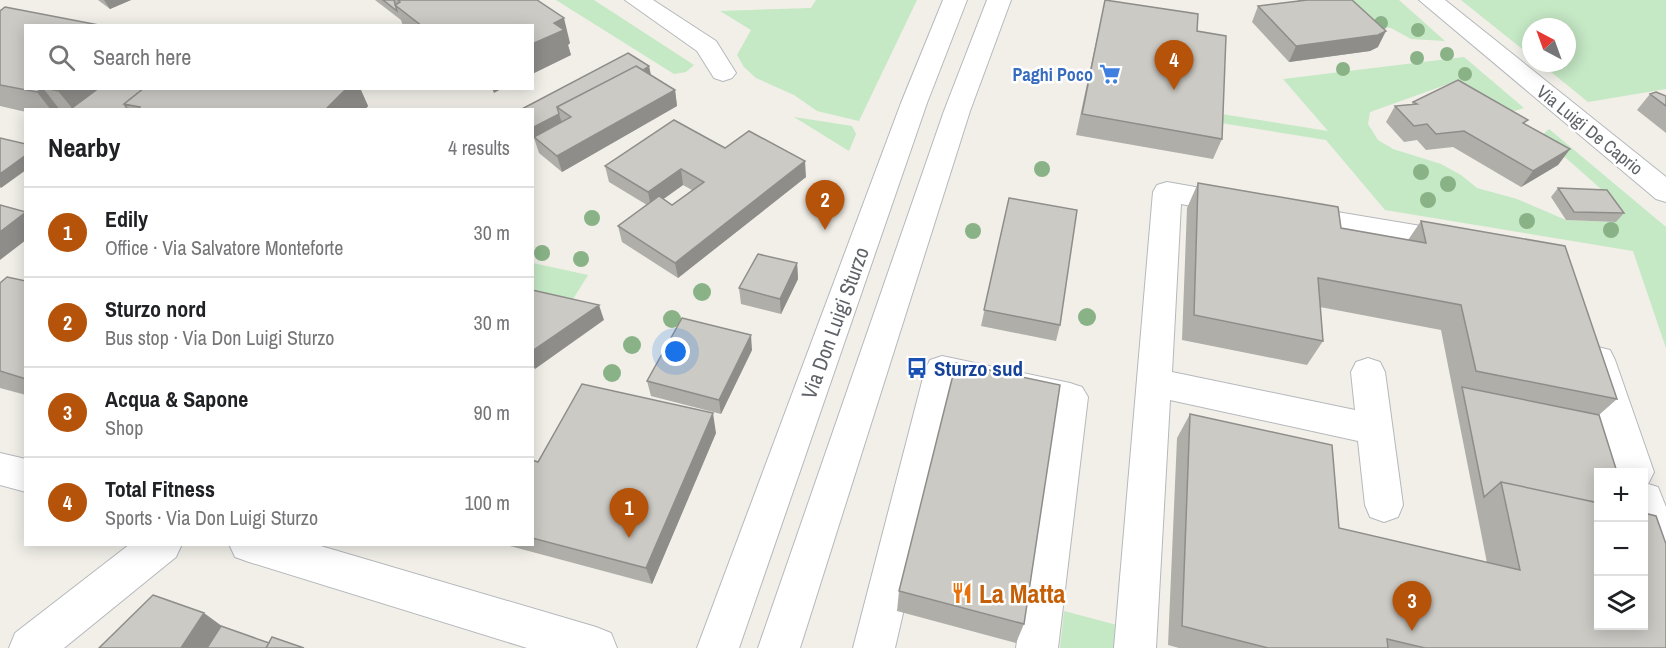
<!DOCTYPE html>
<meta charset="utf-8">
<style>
:root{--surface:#fff;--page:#f6f6f6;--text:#202124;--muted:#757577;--line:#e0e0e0;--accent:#b45309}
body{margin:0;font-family:"Archivo Narrow",sans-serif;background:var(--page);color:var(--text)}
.controls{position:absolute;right:18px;bottom:18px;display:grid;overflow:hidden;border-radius:0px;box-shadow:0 3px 15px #0003}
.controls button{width:54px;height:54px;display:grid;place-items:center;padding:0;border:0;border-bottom:2px solid var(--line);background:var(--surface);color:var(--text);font:30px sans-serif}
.compass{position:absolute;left:1522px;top:18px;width:54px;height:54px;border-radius:50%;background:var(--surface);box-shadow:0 3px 15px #0003;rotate:319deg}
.you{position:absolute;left:676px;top:352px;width:21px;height:21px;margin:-15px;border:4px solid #fff;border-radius:50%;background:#1a73e8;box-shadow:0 0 0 9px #1a73e833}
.badge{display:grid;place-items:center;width:39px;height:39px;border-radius:50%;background:var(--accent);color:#fff;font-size:20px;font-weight:700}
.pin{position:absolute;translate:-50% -50px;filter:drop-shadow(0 2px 3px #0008)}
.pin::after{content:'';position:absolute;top:32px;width:21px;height:18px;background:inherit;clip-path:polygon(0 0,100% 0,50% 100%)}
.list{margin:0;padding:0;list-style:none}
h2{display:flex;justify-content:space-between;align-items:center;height:78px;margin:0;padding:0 24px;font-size:26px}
h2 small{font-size:20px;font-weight:400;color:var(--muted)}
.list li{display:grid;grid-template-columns:39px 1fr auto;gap:18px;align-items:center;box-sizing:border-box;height:90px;padding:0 24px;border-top:2px solid var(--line)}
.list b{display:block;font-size:22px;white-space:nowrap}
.list p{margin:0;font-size:20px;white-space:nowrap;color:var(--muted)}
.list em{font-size:20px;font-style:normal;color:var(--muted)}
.icon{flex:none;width:33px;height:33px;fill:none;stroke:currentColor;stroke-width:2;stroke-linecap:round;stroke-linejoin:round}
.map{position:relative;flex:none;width:1666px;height:648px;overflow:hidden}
.search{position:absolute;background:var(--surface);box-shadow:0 3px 15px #0003;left:24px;top:24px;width:510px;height:66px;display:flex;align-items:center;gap:15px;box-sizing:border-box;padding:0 21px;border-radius:0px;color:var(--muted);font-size:22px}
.panel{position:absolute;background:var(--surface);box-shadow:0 3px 15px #0003;left:24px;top:108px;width:510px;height:438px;border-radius:0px}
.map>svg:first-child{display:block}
.green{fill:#c5e8c5}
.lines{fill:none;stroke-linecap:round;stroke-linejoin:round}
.minor-casing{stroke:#b5b8bc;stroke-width:2}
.minor{fill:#fff;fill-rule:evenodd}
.tree{fill:#89b387}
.wall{fill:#afaea9;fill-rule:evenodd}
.shaded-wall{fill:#8f8d8a}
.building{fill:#cccac5;stroke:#8f8d8a;stroke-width:1.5}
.labels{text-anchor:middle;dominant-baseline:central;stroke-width:5;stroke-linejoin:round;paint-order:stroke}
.far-shop-label{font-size:18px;font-weight:bold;fill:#366cbe;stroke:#fff;text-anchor:end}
.far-street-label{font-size:18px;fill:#5f6368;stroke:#fff}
.street-label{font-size:21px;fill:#5f6368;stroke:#fff}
.transit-label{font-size:21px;font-weight:bold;fill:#164399;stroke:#fff;text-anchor:start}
.near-food-label{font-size:26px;font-weight:bold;fill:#c56008;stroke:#fff;text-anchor:start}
</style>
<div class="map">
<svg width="1666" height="648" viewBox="0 0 1666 648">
<rect width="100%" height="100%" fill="#f1efe8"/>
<path class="green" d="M556 0H594L694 65 686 72 674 74Z
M816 0H917L859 121 817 111 794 95 756 78 744 67 737 55 751 30 720 11 811 8Z
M1349 0H1399L1445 41 1411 39 1391 28 1378 26Z
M1461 0H1666V89L1588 102 1540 63H1567V27H1531V56Z
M1464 57 1524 108 1511 112 1469 89 1451 83 1370 112 1368 124 1378 140 1393 149 1441 164 1461 175 1477 188 1517 199 1566 220 1615 222 1599 199 1601 189 1541 136 1549 129 1666 227V348L1633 251 1385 210 1326 140 1215 122V113L1328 131 1283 79Z
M794 117 852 126 856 134 849 151Z
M533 263 588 275 565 312 533 304Z
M1064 611 1117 625 1115 648H1060Z"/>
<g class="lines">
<defs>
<path id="minor" d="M625 0H653L716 41 736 73 732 78 723 81 714 78 697 51Z
M943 0H967L927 103 739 648H697L901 103Z
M987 0H1011L970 111 800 648H758L944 111Z
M1419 0H1445L1666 177V202L1656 199Z
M1167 182 1235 194 1245 197 1250 204 1245 211 1235 214 1181 204 1172 372 1355 410 1351 372 1356 362 1368 358 1380 362 1385 372 1403 505 1398 517 1384 522 1370 517 1365 505 1358 441 1170 400 1156 648H1114L1153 192 1157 185Z
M1295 205 1457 232 1468 235 1472 243 1468 251 1457 254 1285 222 1280 215 1285 208Z
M1598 347 1610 350 1615 360 1654 472 1648 484 1658 487 1666 507V587L1652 581 1644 561V472H1616L1581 360 1586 350Z
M942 356 1070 383 1082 387 1088 397 1058 648H1016L1051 407 955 387 895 648H853L925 370 930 360Z
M0 453 26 459V492L0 485Z
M130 544H182L176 557 64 648H9L15 633Z
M229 544H314L596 627 611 633 617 648H527L249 562 235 557Z"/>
</defs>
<use href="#minor" class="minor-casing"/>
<use href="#minor" class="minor"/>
</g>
<g class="tree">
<circle cx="1381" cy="23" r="7"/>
<circle cx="1418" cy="30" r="7"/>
<circle cx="1447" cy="54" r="7"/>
<circle cx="1417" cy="58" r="7"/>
<circle cx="1343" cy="69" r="7"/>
<circle cx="1465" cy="74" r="7"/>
<circle cx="1042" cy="169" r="8"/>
<circle cx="1421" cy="172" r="8"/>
<circle cx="1448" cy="184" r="8"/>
<circle cx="1428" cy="200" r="8"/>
<circle cx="592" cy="218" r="8"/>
<circle cx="1527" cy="221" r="8"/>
<circle cx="1611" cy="230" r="8"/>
<circle cx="973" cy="231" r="8"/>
<circle cx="542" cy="253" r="8"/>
<circle cx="581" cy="259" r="8"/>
<circle cx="702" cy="292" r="9"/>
<circle cx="1087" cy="317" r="9"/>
<circle cx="672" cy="319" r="9"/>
<circle cx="632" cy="345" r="9"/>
<circle cx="612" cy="373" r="9"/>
</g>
<path class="wall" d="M98 0H131L110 9Z
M375 0H537L570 43 568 45 571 55 532 74V26H403L401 20Z
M1105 0 1197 31 1222 139 1213 159 1076 135Z
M1298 0H1352L1378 47 1370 51 1289 62 1252 22 1258 6 1298 1Z
M0 11 26 88H360L368 106 365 110H26V112L0 106Z
M649 66 650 75 675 90 677 106 562 172 539 153 534 138 532 110Z
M1650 94 1666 96V133L1637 110Z
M1413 102 1525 124 1570 149 1558 165 1521 187 1453 147 1426 150 1417 140 1404 142 1386 122 1395 106 1411 105Z
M725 148 806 177 678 278 622 242 618 226 647 205 609 182 605 166ZM683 185 692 190 672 205 663 199Z
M1198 183 1341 228 1408 240 1421 221 1617 399 1599 415 1666 648H1179L1168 645 1177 438 1190 414 1339 528 1487 563 1441 330 1320 307 1323 341 1307 365 1182 340 1187 208Z
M1558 188 1624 213 1616 222 1566 220 1551 197Z
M1009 198 1060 325 1056 341 981 326Z
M797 263 798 279 781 314 741 304 739 288Z
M25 281H26V395L0 388V283Z
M752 350 721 414 651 396 647 381Z
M716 433 652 584 502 544H532V460L538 462Z
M899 591 1024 624 1016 643 897 611Z"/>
<path class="shaded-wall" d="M104 0H131L110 9Z
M564 18 570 43 568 45 571 55 532 74V44L554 23Z
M1386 31 1378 47 1370 51 1289 62 1296 46Z
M649 66 651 75 564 112Z
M43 88 60 110H51L37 92Z
M62 88H117L72 108 58 91Z
M344 88H360L368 106 365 110H325Z
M492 88H503L494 93Z
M675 90 677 106 562 172 557 156Z
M559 114 562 123 532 139V128Z
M1570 149 1558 165 1521 187 1533 171Z
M26 155V170L1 188 0 187V174Z
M805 161 806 177 678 278 675 263Z
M681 169 683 185 651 208 648 192Z
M26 212V240L0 260V232Z
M797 263 798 279 781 314 780 299Z
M599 305 604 320 535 369 532 364V351Z
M751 335 752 350 721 414 719 400Z
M713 413 716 433 652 584 646 568Z
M204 613 230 632 220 648H181Z"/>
<path class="building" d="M383 0H394L397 11Z
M398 0H537L564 18 554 23 564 30 532 44V26H422L395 5 400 2Z
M1105 0 1198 14 1197 31 1226 36 1222 139 1082 114Z
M1307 0H1352L1386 31 1378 35 1296 46 1258 6Z
M5 7 104 26H26V88H43L37 92 0 85V11Z
M628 53 649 66 643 70 636 66 557 107 559 114 532 128V110H520Z
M636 66 675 90 557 156 534 137 571 117 557 107Z
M1458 80 1528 120 1523 123 1570 149 1533 171 1464 131 1436 134 1427 124 1414 126 1395 106 1417 104 1413 102Z
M45 88H62L58 91Z
M99 88H144L124 104 128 110H77L72 108Z
M144 88H347L325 110H138L140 107 124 104Z
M1656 92 1666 96V106L1650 94Z
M674 120 725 148 749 131 805 161 675 263 618 226 659 196 672 205 704 182 681 169 648 192 605 166Z
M0 138 26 144V155L0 174Z
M1198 183 1338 207 1341 228 1426 243 1421 221 1565 246 1617 399 1476 371 1461 305 1318 278 1323 341 1194 315Z
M1558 188 1607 190 1624 213 1574 212Z
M1009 198 1077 210 1060 325 984 310Z
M0 205 26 212 0 232Z
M758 254 797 263 780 299 739 288Z
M7 277 26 281V379L0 371V283Z
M532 290 599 305 532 351Z
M682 318 751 335 719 400 647 381Z
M956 363 1060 385 1024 624 899 591Z
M582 384 713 413 646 568 532 538V460L538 462Z
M1462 387 1599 415 1617 472H1599V503L1501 482 1484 497Z
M1190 414 1332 445 1339 528 1520 570 1501 482 1599 503V626H1644V513L1656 516 1666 544V648H1425L1387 639 1388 648H1268L1182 626Z
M153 595 204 613 181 648H99Z
M221 626 269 643 266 648H207Z
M272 637 304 648H266Z"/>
<defs>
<symbol id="supermarket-bare" viewBox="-9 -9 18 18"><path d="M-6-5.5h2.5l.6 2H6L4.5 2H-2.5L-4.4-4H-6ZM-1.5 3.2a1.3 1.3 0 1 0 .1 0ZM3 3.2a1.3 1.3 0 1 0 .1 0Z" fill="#3f7fe0" stroke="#fff" stroke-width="2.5" paint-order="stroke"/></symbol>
<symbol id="bus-bare" viewBox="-9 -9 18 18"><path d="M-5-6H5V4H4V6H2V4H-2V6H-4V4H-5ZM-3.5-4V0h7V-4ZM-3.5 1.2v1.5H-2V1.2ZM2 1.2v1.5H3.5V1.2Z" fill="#1a4fb4" stroke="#fff" stroke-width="2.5" paint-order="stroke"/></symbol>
<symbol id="restaurant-bare" viewBox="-9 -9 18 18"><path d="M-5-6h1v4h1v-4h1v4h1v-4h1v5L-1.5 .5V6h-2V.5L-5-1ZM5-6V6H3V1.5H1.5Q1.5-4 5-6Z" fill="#e8710a" stroke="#fff" stroke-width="2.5" paint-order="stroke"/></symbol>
</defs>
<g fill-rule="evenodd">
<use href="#supermarket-bare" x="1095" y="59" width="30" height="30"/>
<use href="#bus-bare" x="902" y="353" width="30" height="30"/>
<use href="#restaurant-bare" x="947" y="578" width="30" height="30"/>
</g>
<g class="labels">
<g class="far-shop-label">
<text x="1093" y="74">Paghi Poco</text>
</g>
<g class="far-street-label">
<text transform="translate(1590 130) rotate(39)">Via Luigi De Caprio</text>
</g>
<g class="street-label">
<text transform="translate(835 323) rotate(-70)">Via Don Luigi Sturzo</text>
</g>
<g class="transit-label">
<text x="934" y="368">Sturzo sud</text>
</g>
<g class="near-food-label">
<text x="979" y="593">La Matta</text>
</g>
</g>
</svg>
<div class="controls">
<button>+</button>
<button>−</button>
<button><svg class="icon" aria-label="layers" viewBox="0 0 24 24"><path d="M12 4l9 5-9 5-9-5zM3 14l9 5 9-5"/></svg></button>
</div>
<svg class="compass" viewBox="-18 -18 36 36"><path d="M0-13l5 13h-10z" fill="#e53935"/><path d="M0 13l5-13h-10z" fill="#757577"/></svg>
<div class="you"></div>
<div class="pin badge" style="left:629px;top:538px">1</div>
<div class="pin badge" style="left:825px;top:230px">2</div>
<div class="pin badge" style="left:1412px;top:631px">3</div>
<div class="pin badge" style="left:1174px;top:90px">4</div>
<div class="search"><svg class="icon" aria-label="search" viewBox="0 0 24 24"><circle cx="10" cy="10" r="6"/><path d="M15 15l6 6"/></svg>Search here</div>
<section class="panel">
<h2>Nearby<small>4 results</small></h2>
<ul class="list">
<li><span class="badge">1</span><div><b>Edily</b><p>Office · Via Salvatore Monteforte</p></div><em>30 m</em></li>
<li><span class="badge">2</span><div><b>Sturzo nord</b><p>Bus stop · Via Don Luigi Sturzo</p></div><em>30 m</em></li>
<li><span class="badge">3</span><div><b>Acqua &amp; Sapone</b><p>Shop</p></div><em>90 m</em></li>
<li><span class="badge">4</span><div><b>Total Fitness</b><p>Sports · Via Don Luigi Sturzo</p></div><em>100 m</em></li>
</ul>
</section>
</div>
